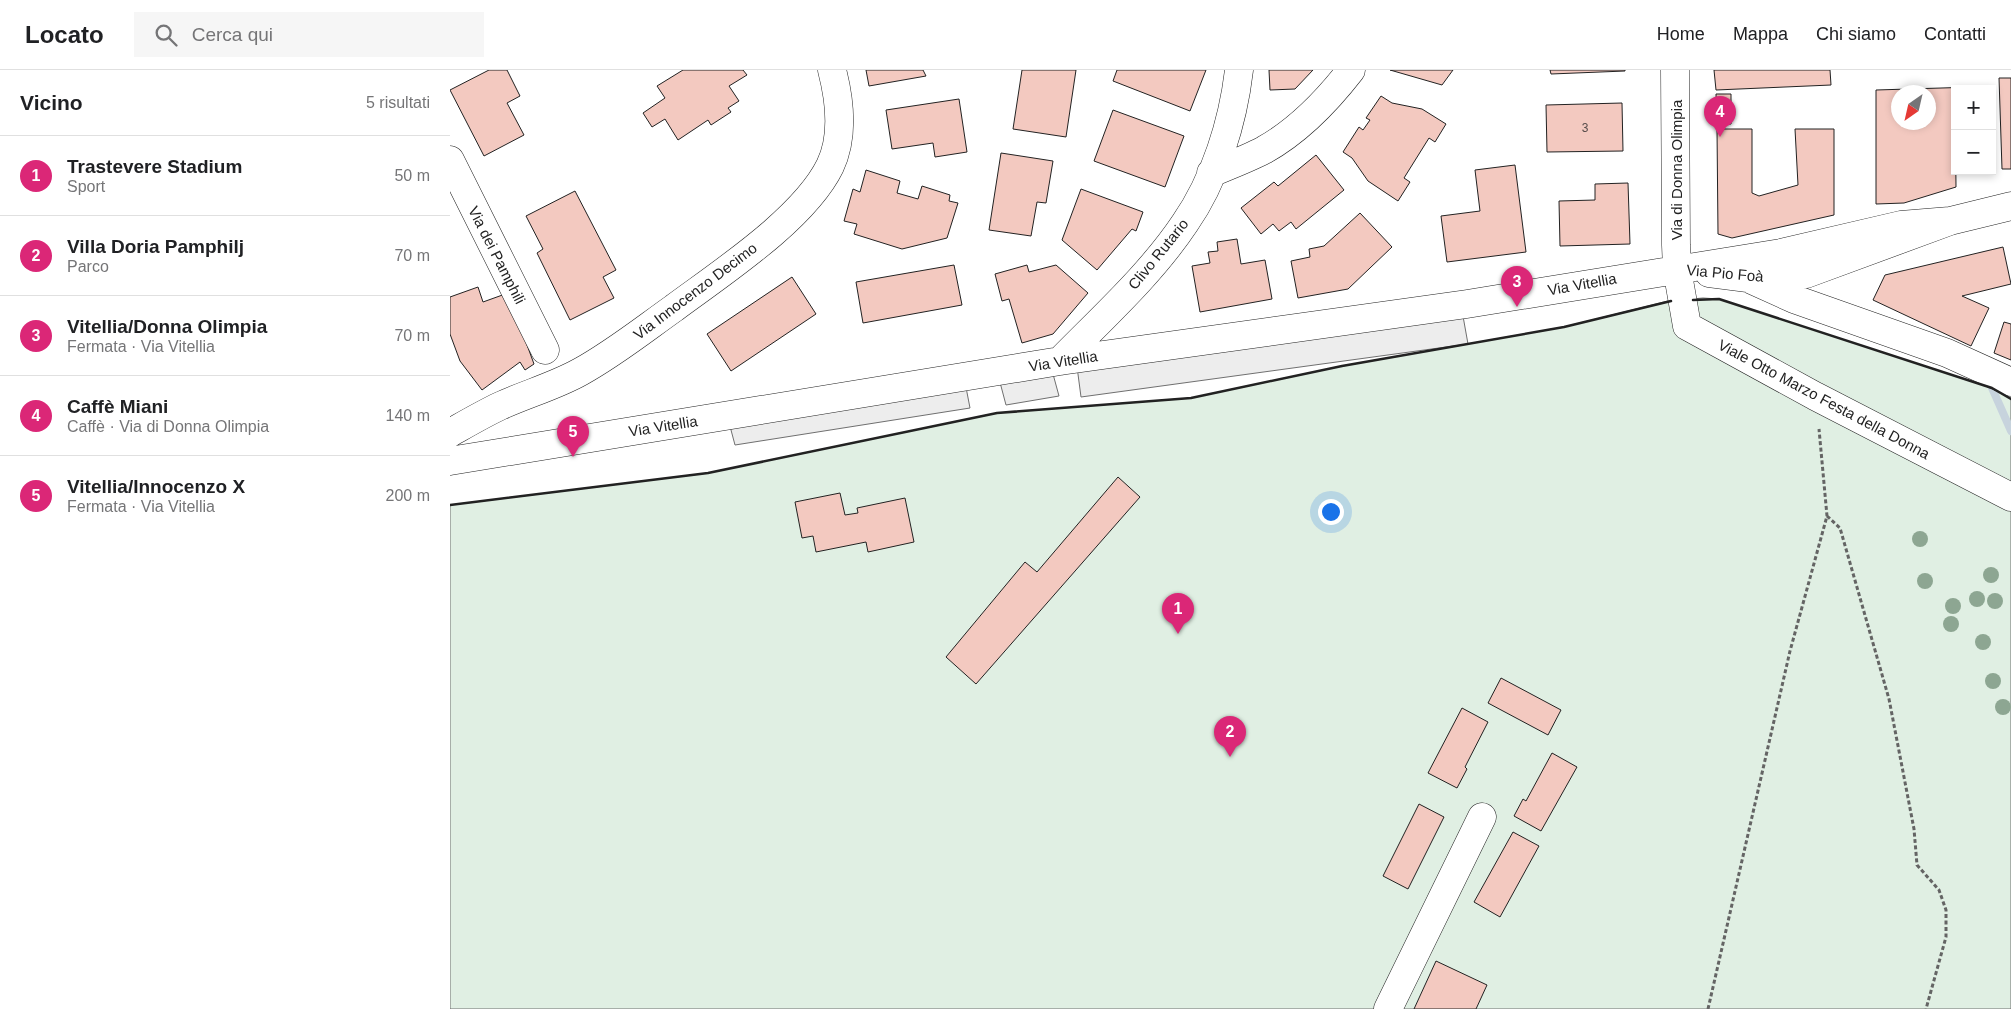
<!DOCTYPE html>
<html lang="it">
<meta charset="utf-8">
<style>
:root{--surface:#fff;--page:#f6f6f6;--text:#202124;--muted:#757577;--line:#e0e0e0;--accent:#db2777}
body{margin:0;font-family:Helvetica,sans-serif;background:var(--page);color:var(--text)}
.controls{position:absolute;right:15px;top:15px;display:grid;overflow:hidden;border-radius:0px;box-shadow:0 2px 8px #0003}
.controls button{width:45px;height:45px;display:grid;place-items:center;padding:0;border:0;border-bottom:1px solid var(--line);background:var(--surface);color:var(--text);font:25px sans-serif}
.compass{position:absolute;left:1441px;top:15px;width:45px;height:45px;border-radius:50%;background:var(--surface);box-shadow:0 2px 8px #0003;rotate:214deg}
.you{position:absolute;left:880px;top:441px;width:18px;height:18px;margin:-12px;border:4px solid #fff;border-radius:50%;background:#1a73e8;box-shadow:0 0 0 8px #1a73e833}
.badge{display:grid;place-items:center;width:32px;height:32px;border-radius:50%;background:var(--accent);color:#fff;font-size:16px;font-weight:700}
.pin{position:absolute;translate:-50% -41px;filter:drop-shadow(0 1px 2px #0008)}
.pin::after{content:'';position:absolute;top:26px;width:18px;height:15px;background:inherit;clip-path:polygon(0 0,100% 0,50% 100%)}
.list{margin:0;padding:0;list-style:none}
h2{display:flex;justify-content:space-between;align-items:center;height:65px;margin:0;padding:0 20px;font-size:21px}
h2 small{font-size:16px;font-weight:400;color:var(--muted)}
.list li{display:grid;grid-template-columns:32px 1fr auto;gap:15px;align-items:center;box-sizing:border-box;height:80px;padding:0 20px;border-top:1px solid var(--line)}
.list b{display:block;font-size:19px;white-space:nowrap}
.list p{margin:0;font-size:16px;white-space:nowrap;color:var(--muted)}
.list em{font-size:16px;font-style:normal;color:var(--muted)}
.icon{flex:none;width:28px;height:28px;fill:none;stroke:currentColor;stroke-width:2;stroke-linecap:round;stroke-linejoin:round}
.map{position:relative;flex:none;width:1561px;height:939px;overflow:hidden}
header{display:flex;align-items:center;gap:30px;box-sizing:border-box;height:70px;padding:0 25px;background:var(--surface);border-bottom:1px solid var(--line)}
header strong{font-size:24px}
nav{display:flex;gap:28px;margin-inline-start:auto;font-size:18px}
.search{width:350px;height:45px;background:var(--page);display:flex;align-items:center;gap:12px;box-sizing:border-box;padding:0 18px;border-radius:0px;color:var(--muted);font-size:19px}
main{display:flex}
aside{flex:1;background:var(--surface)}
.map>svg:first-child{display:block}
.green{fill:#e0efe3;stroke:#6f6f6f}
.parking{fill:#ededed;stroke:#6f6f6f}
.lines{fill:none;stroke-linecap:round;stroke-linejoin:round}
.stream{stroke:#c7d3dd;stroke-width:8}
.building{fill:#f3c9c0;stroke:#222;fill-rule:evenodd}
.minor-casing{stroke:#222;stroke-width:29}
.path{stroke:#646464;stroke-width:3;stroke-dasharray:4 2.5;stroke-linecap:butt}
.minor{stroke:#fff;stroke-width:28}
.wall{stroke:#222;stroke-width:2.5}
.tree{fill:#8da692}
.labels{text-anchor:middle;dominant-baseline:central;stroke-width:4;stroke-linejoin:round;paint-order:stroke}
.number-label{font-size:12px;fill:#564c4a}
.street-label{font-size:15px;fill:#222;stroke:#fff}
</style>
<header>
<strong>Locato</strong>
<div class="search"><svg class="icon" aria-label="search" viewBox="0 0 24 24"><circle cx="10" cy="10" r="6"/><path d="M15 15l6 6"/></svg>Cerca qui</div>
<nav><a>Home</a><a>Mappa</a><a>Chi siamo</a><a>Contatti</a></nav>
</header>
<main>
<aside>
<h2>Vicino<small>5 risultati</small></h2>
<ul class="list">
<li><span class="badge">1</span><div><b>Trastevere Stadium</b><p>Sport</p></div><em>50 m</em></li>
<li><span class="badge">2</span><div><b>Villa Doria Pamphilj</b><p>Parco</p></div><em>70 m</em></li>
<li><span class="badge">3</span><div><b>Vitellia/Donna Olimpia</b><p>Fermata · Via Vitellia</p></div><em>70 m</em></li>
<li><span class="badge">4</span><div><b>Caffè Miani</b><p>Caffè · Via di Donna Olimpia</p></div><em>140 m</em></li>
<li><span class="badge">5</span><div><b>Vitellia/Innocenzo X</b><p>Fermata · Via Vitellia</p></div><em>200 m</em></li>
</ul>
</aside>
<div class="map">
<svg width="1561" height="939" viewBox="0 0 1561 939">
<rect width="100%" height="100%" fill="#fff"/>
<path class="green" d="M1253 228 1269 229 1542 318 1561 329V939H0V435L258 403 547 343 741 328 892 296 1114 257 1218 231Z"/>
<path class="parking" d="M1011 235 1018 274 631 327 626 289Z
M600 293 609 326 556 335 547 301Z
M514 307 520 338 285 375 277 345Z"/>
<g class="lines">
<path class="stream" d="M1542 318 1561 361"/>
</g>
<path class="building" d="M39 0H57L70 26 57 33 74 65 34 86 0 20Z
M233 0H293L297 5 279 16 289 31 278 38 281 42 261 55 258 50 228 70 215 49 202 57 193 43 215 28 207 16Z
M416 0H473L476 6 419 16Z
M572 0H626L616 67 563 59Z
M667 0H756L740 41 663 11Z
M819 0H863L845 19 820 20Z
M940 0H1003L992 15Z
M1100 0H1175V1L1101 4Z
M1264 0H1380L1381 15 1266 20Z
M1549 8H1561V99H1552Z
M1524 17V19H1505L1506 117 1454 133 1426 134V20ZM1448 22H1478V52H1448Z
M1266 24H1281V54H1267Z
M931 26 942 33 972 39 996 54 985 72 979 68 954 108 960 112 948 131 918 111 902 88 893 82 909 57 913 60 920 50 916 48Z
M509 29 517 82 485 87 483 73 442 79 436 40Z
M1172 33 1173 81 1097 82 1096 35Z
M663 40 734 66 715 117 644 91Z
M1267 59H1302V123L1309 126 1348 115 1345 59H1384V145L1282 168 1268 164Z
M551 83 603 91 596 133 587 132 581 166 539 160Z
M866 85 894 120 846 159 841 152 829 161 823 154 811 164 791 138 824 112 828 116Z
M1065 95 1076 182 997 192 991 146 1030 141 1025 100Z
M416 100 450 111 447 123 468 129 472 116 500 125 499 131 508 133 497 168 452 179 404 164 407 154 394 151 403 119 410 122Z
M1178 113 1180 174 1110 176 1109 131 1145 130V114Z
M631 119 693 142 686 161 682 159 647 200 612 170Z
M125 121 166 200 153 207 164 228 120 250 87 183 93 179 76 146Z
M910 143 942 177 898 219 848 228 841 191 860 187 859 179 874 176Z
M787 169 791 194 815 190 822 229 750 242 742 196 760 193 758 182 768 181 767 172Z
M1553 177 1561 214 1512 226 1539 238 1521 276 1423 230 1435 205Z
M504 195 512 235 413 253 406 212Z
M577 195 579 202 606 195 638 223 603 264 572 273 559 229 552 231 545 204Z
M342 207 366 244 281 301 257 264Z
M28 217 33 232 58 223 84 294 75 300 70 292 32 320 10 291 0 264V227Z
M1554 252 1561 254V290L1544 283Z
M668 407 690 427 526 614 496 587 575 492 587 502Z
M390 423 395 445 408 443 407 438 455 428 464 472 418 482 416 472 366 482 363 466 352 468 345 432Z
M1051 608 1111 640 1098 665 1038 633Z
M1012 638 1038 652 1015 697 1017 699 1007 718 978 703Z
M1102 683 1127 697 1091 761 1064 746 1073 729 1076 731Z
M969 734 994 747 958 819 933 806Z
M1063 762 1089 776 1050 847 1024 832Z
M986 891 1037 915 1026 939H964Z"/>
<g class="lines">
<defs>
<path id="minor" d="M1225 0 1226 175 1227 199 1237 256 1365 326 1561 427
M0 90 95 280
M761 103C778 96 797 89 814 80 848 61 877 31 901 0
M1259 203 1298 208 1356 204 1500 151 1561 136
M1302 210 1344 229 1497 283 1561 312
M610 291C653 247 701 204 735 153 765 110 783 52 789 0
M0 363C16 354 33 344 50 336 76 324 105 316 130 302 163 284 193 260 224 238 271 203 354 149 380 96 394 67 390 31 382 0
M0 391 610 291 1017 234 1331 183 1451 155 1500 151
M938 939 1032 747"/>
</defs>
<use href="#minor" class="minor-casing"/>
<path class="path" d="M1377 446 1390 458 1439 629 1464 759 1467 795 1489 820 1496 840V867L1476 939
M1258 939 1340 581 1377 446 1369 359"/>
<use href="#minor" class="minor"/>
<path class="wall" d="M1243 230 1269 229 1542 318 1561 329
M0 435 258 403 547 343 741 328 892 296 1114 257 1221 231"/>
</g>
<g class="tree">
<circle cx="1470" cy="469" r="8"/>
<circle cx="1541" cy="505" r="8"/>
<circle cx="1475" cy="511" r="8"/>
<circle cx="1527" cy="529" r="8"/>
<circle cx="1545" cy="531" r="8"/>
<circle cx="1503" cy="536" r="8"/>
<circle cx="1501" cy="554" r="8"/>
<circle cx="1533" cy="572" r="8"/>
<circle cx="1543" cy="611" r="8"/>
<circle cx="1553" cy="637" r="8"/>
</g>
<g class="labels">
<g class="number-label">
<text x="1135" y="58">3</text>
</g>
<g class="street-label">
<text transform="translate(1226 100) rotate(-90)">Via di Donna Olimpia</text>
<text transform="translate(708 184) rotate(-51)">Clivo Rutario</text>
<text transform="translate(47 185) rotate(63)">Via dei Pamphili</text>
<text transform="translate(1275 203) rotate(5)">Via Pio Foà</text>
<text transform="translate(1132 214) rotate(-10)">Via Vitellia</text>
<text transform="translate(245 221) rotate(-37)">Via Innocenzo Decimo</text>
<text transform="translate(613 291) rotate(-9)">Via Vitellia</text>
<text transform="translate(1374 329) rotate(28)">Viale Otto Marzo Festa della Donna</text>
<text transform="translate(213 356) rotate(-9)">Via Vitellia</text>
</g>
</g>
</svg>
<div class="controls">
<button>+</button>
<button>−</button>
</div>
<svg class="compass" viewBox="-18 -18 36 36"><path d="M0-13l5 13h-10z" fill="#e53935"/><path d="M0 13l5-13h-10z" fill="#757577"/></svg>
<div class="you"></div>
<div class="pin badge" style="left:728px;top:564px">1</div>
<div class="pin badge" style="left:780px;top:687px">2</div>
<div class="pin badge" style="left:1067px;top:237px">3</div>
<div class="pin badge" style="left:1270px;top:67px">4</div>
<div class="pin badge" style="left:123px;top:387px">5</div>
</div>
</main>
